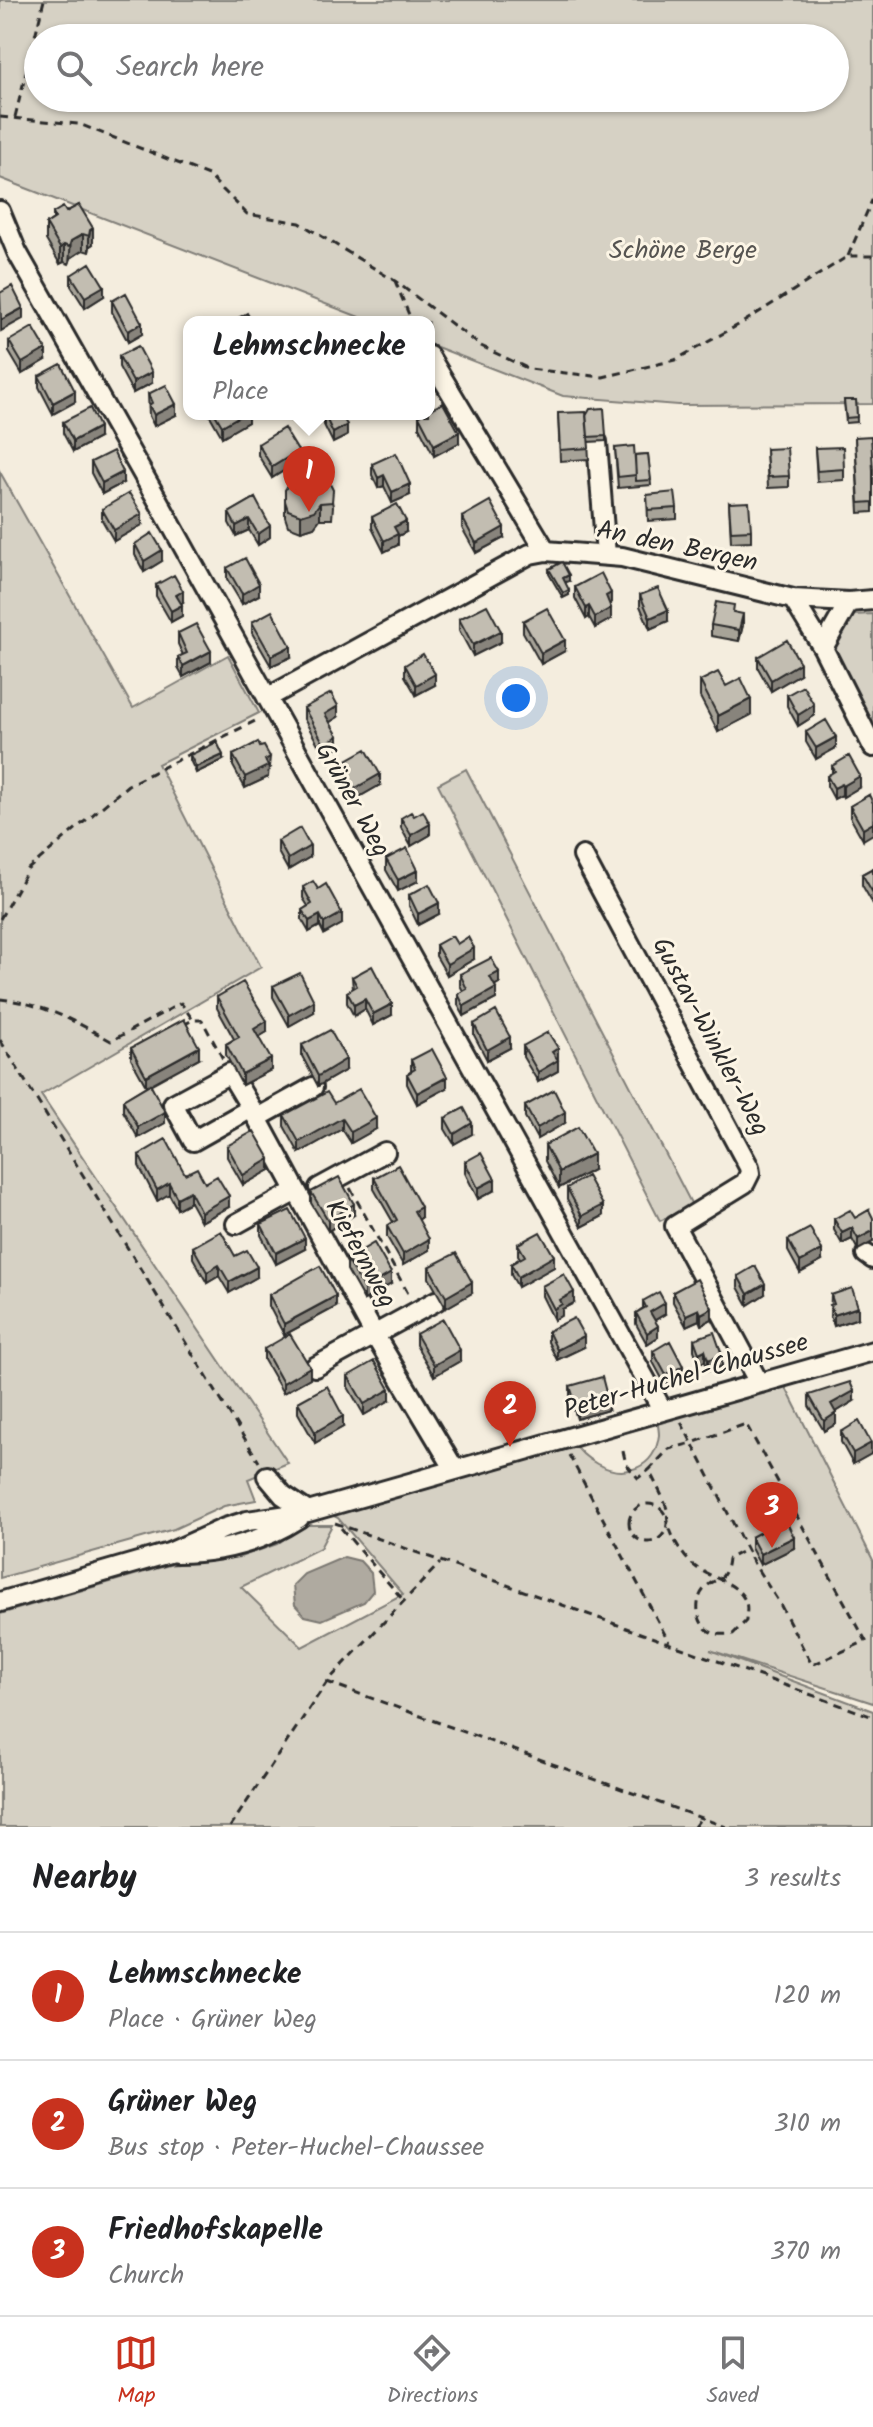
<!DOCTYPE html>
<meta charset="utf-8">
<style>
:root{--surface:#fff;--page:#f2f2f2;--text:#202124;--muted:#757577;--line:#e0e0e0;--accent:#c8321e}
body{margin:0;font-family:Kalam,sans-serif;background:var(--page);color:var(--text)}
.you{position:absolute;left:516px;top:698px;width:28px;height:28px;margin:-20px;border:6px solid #fff;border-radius:50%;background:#1a73e8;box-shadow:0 0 0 12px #1a73e833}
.badge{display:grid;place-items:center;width:52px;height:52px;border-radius:50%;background:var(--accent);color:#fff;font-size:26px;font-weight:700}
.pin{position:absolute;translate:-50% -66px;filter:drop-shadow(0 2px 4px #0008)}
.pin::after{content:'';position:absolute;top:42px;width:28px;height:24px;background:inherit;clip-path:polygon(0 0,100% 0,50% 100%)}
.popup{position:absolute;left:183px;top:316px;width:252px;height:104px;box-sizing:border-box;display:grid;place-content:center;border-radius:16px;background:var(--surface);filter:drop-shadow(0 2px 6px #0005);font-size:26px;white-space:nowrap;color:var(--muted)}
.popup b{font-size:30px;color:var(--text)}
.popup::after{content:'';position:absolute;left:50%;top:100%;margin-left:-16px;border:16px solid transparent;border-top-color:var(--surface)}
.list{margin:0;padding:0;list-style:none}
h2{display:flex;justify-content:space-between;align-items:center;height:104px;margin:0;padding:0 32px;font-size:34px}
h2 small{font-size:26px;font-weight:400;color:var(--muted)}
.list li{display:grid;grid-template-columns:52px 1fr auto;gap:24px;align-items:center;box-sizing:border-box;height:128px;padding:0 32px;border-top:2px solid var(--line)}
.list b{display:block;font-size:30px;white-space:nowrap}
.list p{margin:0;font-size:26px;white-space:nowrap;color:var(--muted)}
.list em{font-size:26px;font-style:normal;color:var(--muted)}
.icon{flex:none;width:44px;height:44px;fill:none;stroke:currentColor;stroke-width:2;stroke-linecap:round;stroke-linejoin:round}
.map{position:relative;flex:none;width:873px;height:1827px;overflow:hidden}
.search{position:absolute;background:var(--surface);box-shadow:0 2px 6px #0004;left:24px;right:24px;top:24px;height:88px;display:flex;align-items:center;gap:20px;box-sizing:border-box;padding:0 28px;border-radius:44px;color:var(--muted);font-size:30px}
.sheet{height:488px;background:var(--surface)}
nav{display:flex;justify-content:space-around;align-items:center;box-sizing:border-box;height:112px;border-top:2px solid var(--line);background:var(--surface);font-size:22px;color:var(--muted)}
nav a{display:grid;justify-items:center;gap:4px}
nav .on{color:var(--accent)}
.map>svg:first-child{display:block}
.green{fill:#d6d1c4;stroke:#807e78;stroke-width:2;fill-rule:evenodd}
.water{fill:#afaaa0;stroke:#7a7771;stroke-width:2}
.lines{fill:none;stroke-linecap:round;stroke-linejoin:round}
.minor-casing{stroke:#2b2b2b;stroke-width:24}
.path{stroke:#2b2b2b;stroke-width:3;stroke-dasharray:8 6;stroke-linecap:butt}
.minor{stroke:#fcf5e5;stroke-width:18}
.wall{fill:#a7a398;stroke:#2b2b2b;stroke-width:2}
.shaded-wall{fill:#88847c;stroke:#2b2b2b;stroke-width:2}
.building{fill:#c2bdb1;stroke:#2b2b2b;stroke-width:2}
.labels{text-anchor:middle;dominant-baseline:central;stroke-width:6;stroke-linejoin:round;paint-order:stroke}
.park-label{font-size:26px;fill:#565451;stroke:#fcf5e5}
.street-label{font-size:26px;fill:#2b2b2b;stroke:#fcf5e5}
</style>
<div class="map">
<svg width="873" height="1827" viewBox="0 0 873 1827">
<rect width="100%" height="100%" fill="#f4edde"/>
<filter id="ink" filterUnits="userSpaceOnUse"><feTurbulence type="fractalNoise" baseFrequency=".0125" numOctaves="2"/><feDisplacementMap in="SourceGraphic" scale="16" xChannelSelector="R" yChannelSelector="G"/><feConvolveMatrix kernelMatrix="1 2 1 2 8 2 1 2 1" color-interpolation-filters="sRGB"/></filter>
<g filter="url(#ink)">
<path class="green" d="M0 0H873V404L678 405 563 396 429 344V322H372L0 178ZM38 38H835V98H38Z
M0 472 133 708 228 655 259 713 158 764 261 967 41 1095 288 1463 248 1479 256 1500 224 1506 174 1529 0 1578Z
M873 614V739L834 650 853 615Z
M466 769 692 1205 660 1221 438 784Z
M783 1382 873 1560V1703L710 1650 873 1711V1827H0V1614L169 1565 240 1557 277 1544 304 1525H332L320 1548 241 1587 302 1647 403 1594 338 1518 326 1512 574 1443C579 1452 588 1459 597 1464 624 1479 655 1469 659 1435 659 1429 657 1422 657 1416Z"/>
<path class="water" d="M344 1557 360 1561 371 1573 373 1591 364 1602 322 1620 305 1616 295 1605 293 1585 304 1574Z"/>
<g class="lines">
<defs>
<path id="minor" d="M0 211 17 252 157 499 663 1411
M429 356 546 551
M597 442 606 555
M793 599 823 648 873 747
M823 648 849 602
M267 698 530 554 546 551 622 557 793 599 849 602 873 600
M583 856 749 1167 750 1173 745 1183 675 1226 759 1383
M250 1109 193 1141 173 1104 230 1073 257 1118 374 1334 455 1470
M257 1118 313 1087
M319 1188 385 1152
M236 1224 296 1191
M866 1254 873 1259
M315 1367 436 1301
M267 1476 283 1495 308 1512
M176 1553C220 1553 262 1542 299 1518
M0 1602 169 1553 225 1528 247 1521 308 1512 873 1351"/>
</defs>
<use href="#minor" class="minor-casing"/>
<path class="path" d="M0 117 79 124 208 175 247 214 300 223 395 281 481 346 529 369 603 377 675 360 742 323 848 256H873
M15 117 44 0
M848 256 873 198
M395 281 412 322
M0 919 28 869 128 785 259 719
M0 999C41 1003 75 1021 111 1041L181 1003 193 1020
M183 1025 193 1020H202L223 1059
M0 1040 259 1462
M350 1188 410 1297
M681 1422 692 1443 746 1424 866 1641 812 1665 780 1604 754 1564 692 1443 669 1449 649 1470C655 1483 663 1496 667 1509 668 1513 667 1517 668 1521 670 1535 682 1555 692 1564 707 1578 739 1581 746 1603 748 1608 746 1616 746 1621L733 1634C727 1634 718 1635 713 1633 696 1627 693 1600 705 1588 718 1575 725 1584 728 1559L747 1549
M623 1451 626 1464 638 1478 649 1470
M569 1455 669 1642
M629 1523a19 19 0 1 1 38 0a19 19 0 1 1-38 0Z
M335 1523 873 1717
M341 1528 404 1601
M327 1682 726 1827
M230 1827 327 1682 440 1563
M694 1827 701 1818"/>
<use href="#minor" class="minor"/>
</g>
<path class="wall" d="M79 205 93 244 90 246 89 252 83 250 71 258 69 264 64 262 60 264 46 240V224L53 219V213L66 212Z
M71 275 104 296 85 308 71 286Z
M112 301 142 334 128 342 112 312Z
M9 341 46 360 22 374 9 352Z
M119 356 152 383 133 393 119 367Z
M39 376 75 402 53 414 39 387Z
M148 394 176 415 154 426 149 416Z
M844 400H856L857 422 846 423Z
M558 413 586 416 606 436V441L588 442 589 459 560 461Z
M209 414H248V422L222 437Z
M324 414 347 436 333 443 324 425Z
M419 416 459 443 434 456 419 427Z
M63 422 99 438 73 452 63 433Z
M855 437 873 470V512L859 513Z
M258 444 298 462 272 478 258 455Z
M615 448 635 455 648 454 651 485 618 488Z
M815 448 844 469V480L817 482Z
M766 449 789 476V487L768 488Z
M91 462 123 483 102 494 91 473Z
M372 464 410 495 392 503 384 486 378 488 372 475Z
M328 480 333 506 332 519H320L314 527 301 531 288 526 285 517V490Z
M647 495 677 508V519L648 521Z
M255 498 270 537 258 545 249 530 236 536 229 523V513Z
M729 503 751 530V541L731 542Z
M102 509 142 525 114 541 102 520Z
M372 517 406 532 398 536V545L384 552 372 528Z
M462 517 504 538 476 553 462 528Z
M135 544 162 561 144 572 135 555Z
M227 568 259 595 242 604 227 579Z
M549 569 569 581 565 582 569 595 563 598 549 574Z
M156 585 183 602 181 603 182 616 171 622 156 596Z
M575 587 611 604 610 605 611 619 595 628 589 617 586 619 575 598Z
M640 595 668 621 650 629 640 606Z
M734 612 743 625 739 641 711 636V625Z
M459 619 501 642 473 656 459 630Z
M523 621 565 651 541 664 523 632Z
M252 622 291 657 271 666 252 633Z
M178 633 211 662 183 677 178 668V657L183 655 178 644Z
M758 657 800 674 771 691 758 668Z
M405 665 435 685 416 695 405 676Z
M700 681 726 686 751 715 718 732 700 697Z
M787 695 814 716 798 726 787 706Z
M304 708 338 717 330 722 338 747 324 755 304 719Z
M806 732 836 748 816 759 806 742Z
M190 755 223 760 196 773 190 760Z
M233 755 270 768 268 769V777L245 788 233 766Z
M338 765 380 785 352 801 338 776Z
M832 766 860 787 843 797 842 795 834 799 827 786V776L832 773Z
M869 795 863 840 850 817V806Z
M414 816 430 835 411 846 401 828V818Z
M278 841 310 857 288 870 278 852Z
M386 859 418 881 398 891 386 870Z
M873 868V904L862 885V874Z
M303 887 318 889 342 924 324 934 320 926 309 932 302 920V910L308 906 303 898Z
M409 895 439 914 418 925 409 906Z
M457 944 474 959 447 975 436 956V945Z
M460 974 499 983 494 986 496 999 464 1016 458 1005V994L463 991 460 985Z
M352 977 392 1015 373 1025 365 1009 354 1016 347 1003V992L353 989Z
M273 986 314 1012 289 1026 273 997Z
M217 997 267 1032 258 1037 271 1070 242 1085 226 1055V1044L234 1039 217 1008Z
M474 1024 510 1048 487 1060 474 1035Z
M302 1045 346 1070 318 1086 302 1056Z
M523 1046 558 1059V1071L538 1082 523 1057Z
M131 1048 199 1058 150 1084 165 1123 138 1138 123 1111V1100L146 1086 131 1059Z
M411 1060 447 1088 417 1104 407 1084V1074L411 1072Z
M334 1103 376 1129 351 1143 342 1129 299 1153 284 1126V1115Z
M525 1106 565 1123 537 1139 525 1117Z
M445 1118 472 1134 454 1144 445 1129Z
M545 1145 593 1170 559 1188 545 1161Z
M227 1146 270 1170 243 1185 227 1157Z
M139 1155 205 1183 229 1207 201 1222 190 1202 177 1209 169 1194 157 1201 139 1166Z
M465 1162 495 1190 478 1199 465 1173Z
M374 1178 421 1218 418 1220 429 1250 403 1265 387 1237V1226L393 1222 374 1189Z
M567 1188 603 1216 582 1227 567 1199Z
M311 1192 354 1215 328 1231 311 1203Z
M869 1210 858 1250 852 1239 842 1244 834 1230V1219L855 1218Z
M261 1224 305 1249 276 1264 261 1235Z
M788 1240 822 1261 800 1273 788 1251Z
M518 1244 554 1267 518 1287 511 1275V1264L520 1258 518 1255Z
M193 1247 235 1256 257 1277 229 1293 219 1276 207 1283 193 1258Z
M347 1259 391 1284 364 1300 347 1270Z
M429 1267 472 1293 446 1308 429 1278Z
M738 1276 765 1294 748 1305 738 1287Z
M542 1286 574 1303 562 1309V1315L554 1320 542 1296Z
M673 1292 712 1319 701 1325 699 1320 686 1326 673 1302Z
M269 1295 336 1307 284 1335 269 1306Z
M831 1295 858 1318 834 1326 830 1316Z
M643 1301 665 1314 654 1321 658 1337 647 1344 636 1324V1313L643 1308Z
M548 1331 584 1347 557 1360 548 1342Z
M416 1334 460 1361 434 1376 416 1345Z
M694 1339 722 1366 708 1371 705 1361 699 1364 694 1350Z
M264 1349 310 1378 283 1393 264 1360Z
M653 1351 683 1377 666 1386 653 1362Z
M348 1376 390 1400 364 1415 348 1387Z
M570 1386 608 1410 577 1419 570 1397Z
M809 1395 854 1401 836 1412V1424L824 1431 809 1406Z
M298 1402 343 1427 315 1443 298 1413Z
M841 1432 871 1454 853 1464 841 1442Z
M751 1537 794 1548 760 1565 751 1548Z"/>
<path class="shaded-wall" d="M93 228V244L90 246 89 252V236L90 230Z
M83 234V250L71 258 69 264 71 241Z
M64 245V262L60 264V248Z
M104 286V296L85 308V297Z
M23 308V319L1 331V320Z
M142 323V334L128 342V331Z
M46 349V360L22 374V363Z
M152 372V383L133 393V382Z
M75 391V402L53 414V403Z
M176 404V415L154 426V415Z
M243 414H248V422L222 437V426Z
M347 425V436L333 443V433Z
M99 427V438L73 452V441Z
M459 432V443L434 456V445Z
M298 451V462L272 478V467Z
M123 472V483L102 494V483Z
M384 475V486L378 488V478Z
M410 484V495L392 503V492Z
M320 503V519L314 527 301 531V515Z
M142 514V525L114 541V530Z
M249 519V530L236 536V526Z
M406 521V532L398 536V545L384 552V541L394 527Z
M270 526V537L258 545V534Z
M504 527V538L476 553V543Z
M162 550V561L144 572V561Z
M569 575V581L563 583V578Z
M259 584V595L242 604V594Z
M569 590V595L563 598V593Z
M183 591V602L176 606V595Z
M611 593V604L606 607V596Z
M182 605V616L171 622V611Z
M589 606V617L586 619V608Z
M611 608V619L595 628V617Z
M668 610V621L650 629V618Z
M743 614V625L739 641V630Z
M501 631V642L473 656V645Z
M565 640V651L541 664V653Z
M291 646V657L271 666V656Z
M211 651V662L183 677V666Z
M800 663V674L771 691V680Z
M435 674V685L416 695V685Z
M751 699V715L718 732V716Z
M814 705V716L798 726V715Z
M338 706V717L325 725V714Z
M338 736V747L324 755V744Z
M836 737V748L816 759V748Z
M223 755V760L196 773V767Z
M270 757 268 777 245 788V777L265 760Z
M380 774V785L352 801V790Z
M860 776V787L843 797V786Z
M842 784V795L834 799V788Z
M873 823V834L863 840V829Z
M430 824V835L411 846V835Z
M310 846V857L288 870V859Z
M418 870V881L398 891V880Z
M439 903V914L418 925V914Z
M342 913V924L324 934V923Z
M320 915V926L309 932V921Z
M474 948V959L447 975V964Z
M499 972V983L490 988V977Z
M496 988V999L464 1016V1006Z
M365 999V1009L354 1016V1005Z
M314 1001V1012L289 1026V1015Z
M392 1004V1015L373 1025V1014Z
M267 1021V1032L254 1040V1029Z
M510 1037V1048L487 1060V1050Z
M199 1047V1058L146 1087V1076Z
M558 1048V1059L552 1063V1052Z
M271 1059V1070L242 1085V1074Z
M346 1059V1070L318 1086V1076Z
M558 1060V1071L538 1082V1072Z
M447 1077V1088L417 1104V1093Z
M165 1112V1123L138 1138V1127Z
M565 1112V1123L537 1139V1128Z
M342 1118V1129L299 1153V1142Z
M376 1118V1129L351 1143V1132Z
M472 1123V1134L454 1144V1134Z
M593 1154V1170L559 1188V1172Z
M270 1159V1170L243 1185V1175Z
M495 1179V1190L478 1199V1188Z
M169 1183V1194L157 1201V1190Z
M190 1191V1202L177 1209V1198Z
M229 1196V1207L201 1222V1212Z
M354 1204V1215L328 1231V1220Z
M603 1205V1216L582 1227V1216Z
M421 1207V1218L414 1222V1211Z
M852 1228V1239L842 1244V1233Z
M873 1231V1242L858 1250V1239Z
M305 1238V1249L276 1264V1253Z
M429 1239V1250L403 1265V1254Z
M822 1250V1261L800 1273V1262Z
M554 1256V1267L518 1287V1277Z
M219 1265V1276L207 1283V1272Z
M257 1267V1277L229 1293V1282Z
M391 1273V1284L364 1300V1289Z
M472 1282V1293L446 1308V1297Z
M765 1284V1294L748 1305V1294Z
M574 1292V1303L562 1309V1315L554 1320V1309L560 1300Z
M336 1296V1307L284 1335V1324Z
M665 1303V1314L650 1323V1312Z
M858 1307V1318L834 1326V1315Z
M712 1308V1319L701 1325V1314Z
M699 1309V1320L686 1326V1315Z
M658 1326V1337L647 1344V1333Z
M584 1336V1347L557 1360V1350Z
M460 1350V1361L434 1376V1365Z
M705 1350V1361L699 1364V1353Z
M722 1355V1366L708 1371V1360Z
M683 1366V1377L666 1386V1375Z
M310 1367V1378L283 1393V1383Z
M390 1389V1400L364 1415V1404Z
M854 1391V1401L831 1415V1404Z
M608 1400V1410L577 1419V1408Z
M836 1413V1424L824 1431V1421Z
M343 1416V1427L315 1443V1432Z
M871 1443V1454L853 1464V1453Z
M794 1537V1548L760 1565V1554Z"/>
<path class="building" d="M79 205 93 228 90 230 89 236 83 234 71 241 69 247 64 245 60 248 46 224 55 218 53 213 63 207 66 212Z
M90 263 104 286 85 297 71 275Z
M12 286 23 308 1 320 0 293Z
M126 293 142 323 128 331 112 301Z
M247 313 252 322H231Z
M33 327 46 349 22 363 9 341Z
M138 346 152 372 133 382 119 356Z
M61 364 75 391 53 403 39 376Z
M166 385 176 404 154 415 149 405 152 403 148 394Z
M844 400H856L857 417 846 418Z
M443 403 459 432 434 445 419 416 422 414H429V410Z
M90 408 99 427 73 441 63 422Z
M604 408 606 436 588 437 586 416 590 409Z
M586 412 589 448 560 450 558 413Z
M215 414H243L222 426Z
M324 414H341L347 425 333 433Z
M284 428 298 451 272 467 258 444Z
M871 436 873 470V502L859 503 855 437Z
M634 446 636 475 618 477 615 448Z
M843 447 844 469 817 471 815 448Z
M787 448 789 476 768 477 766 449Z
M113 451 123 472 102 483 91 462Z
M396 453 410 484 392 492 384 475 378 478 372 464Z
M648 454 651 480 636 481 635 455Z
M303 473H319L328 480 333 490 332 502 320 503 314 511 301 515 288 510 285 501V490L292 478Z
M675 492 677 508 648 510 647 495Z
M129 493 142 514 114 530 102 509Z
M255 498 270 526 258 534 249 519 236 526 229 513Z
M490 501 504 527 476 543 462 517Z
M749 502 751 530 731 531 729 503Z
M397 504 406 521 394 527 398 534 384 541 372 517Z
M152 533 162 550 144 561 135 544Z
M245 558 259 584 242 594 227 568Z
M562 562 569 575 563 578 569 590 563 593 549 569Z
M601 573 611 593 606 596 611 608 595 617 589 606 586 608 575 587Z
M174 575 183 591 176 595 182 605 171 611 156 585Z
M658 588 668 610 650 618 640 595Z
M716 602 734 605 733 612 743 614 739 630 711 625Z
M487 605 501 631 473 645 459 619Z
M547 608 565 640 541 653 523 621Z
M272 611 291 646 271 656 252 622Z
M196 624 211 651 183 666 178 657 187 653 178 633Z
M787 640 800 663 771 680 758 657Z
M423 654 435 674 416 685 405 665Z
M718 672 726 686 741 678 751 699 718 716 700 681Z
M803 686 814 705 798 715 787 695Z
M331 693 338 706 325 714 338 736 324 744 304 708Z
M826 720 836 737 816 748 806 732Z
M217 742 223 755 196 767 190 755Z
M258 742 260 747 264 746 270 757 265 760 268 766 245 777 233 755Z
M366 749 380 774 352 790 338 765Z
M849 756 860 776 843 786 842 784 834 788 827 776 835 771 832 766Z
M869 795 873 803V823L863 829 850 806Z
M423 811 430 824 411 835 401 818 411 812 414 816Z
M300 828 310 846 288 859 278 841Z
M407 848 418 870 398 880 386 859Z
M873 868V893L862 874Z
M313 881 318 889 326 884 342 913 324 923 320 915 309 921 302 910 312 904 303 887Z
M429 884 439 903 418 914 409 895Z
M452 936 457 944 468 937 474 948 447 964 436 945Z
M491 958 499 972 490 977 496 988 464 1006 458 994 467 989 460 974Z
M372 966 392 1004 373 1014 365 999 354 1005 347 992 357 986 352 977Z
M300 973 314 1001 289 1015 273 986Z
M243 982 267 1021 254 1029 271 1059 242 1074 226 1044 239 1037 217 997Z
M496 1011 510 1037 487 1050 474 1024Z
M184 1019 199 1047 146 1076 131 1048Z
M330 1030 346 1059 318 1076 302 1045Z
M548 1032 558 1048 552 1052 558 1060 538 1072 523 1046Z
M432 1049 447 1077 417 1093 407 1074 415 1069 411 1060Z
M150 1084 165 1112 138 1127 123 1100Z
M359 1089 376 1118 351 1132 342 1118 299 1142 284 1115 327 1092 334 1103Z
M554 1090 565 1112 537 1128 525 1106Z
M464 1108 472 1123 454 1134 445 1118Z
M578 1127 593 1154 559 1172 545 1145Z
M254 1131 270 1159 243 1175 227 1146Z
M166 1139 185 1174 197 1168 205 1183 217 1176 229 1196 201 1212 190 1191 177 1198 169 1183 157 1190 139 1155Z
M481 1153 495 1179 478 1188 465 1162Z
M398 1165 421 1207 414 1211 429 1239 403 1254 387 1226 397 1220 374 1178Z
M587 1176 603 1205 582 1216 567 1188Z
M339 1177 354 1204 328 1220 311 1192Z
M290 1210 305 1238 276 1253 261 1224Z
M850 1210 855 1218 869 1210 873 1218V1231L858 1239 852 1228 842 1233 834 1219Z
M810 1228 822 1250 800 1262 788 1240Z
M221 1231 235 1256 247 1250 257 1267 229 1282 219 1265 207 1272 193 1247Z
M540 1232 554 1256 518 1277 511 1264 525 1256 518 1244Z
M374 1243 391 1273 364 1289 347 1259Z
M456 1253 472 1282 446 1297 429 1267Z
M320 1266 336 1296 284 1324 269 1295Z
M755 1266 765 1284 748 1294 738 1276Z
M564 1274 574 1292 560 1300 562 1304 554 1309 542 1286Z
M697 1279 712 1308 701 1314 699 1309 686 1315 673 1292Z
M852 1288 858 1307 834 1315 830 1305 834 1304 831 1295Z
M659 1292 665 1303 650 1312 658 1326 647 1333 636 1313 646 1307 643 1301Z
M574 1318 584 1336 557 1350 548 1331Z
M443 1319 460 1350 434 1365 416 1334Z
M714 1332 722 1355 708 1360 705 1350 699 1353 694 1339Z
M290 1334 310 1367 283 1383 264 1349Z
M670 1341 683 1366 666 1375 653 1351Z
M374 1361 390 1389 364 1404 348 1376Z
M602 1377 608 1400 577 1408 570 1386Z
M850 1382 854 1391 831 1404 836 1413 824 1421 809 1395Z
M327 1386 343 1416 315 1432 298 1402Z
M859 1421 871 1443 853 1453 841 1432Z
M785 1519 794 1537 760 1554 751 1537Z"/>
</g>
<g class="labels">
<g class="park-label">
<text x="683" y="251">Schöne Berge</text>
</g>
<g class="street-label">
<text transform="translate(677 547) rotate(12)">An den Bergen</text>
<text transform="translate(352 800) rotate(61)">Grüner Weg</text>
<text transform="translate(710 1037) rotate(62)">Gustav-Winkler-Weg</text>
<text transform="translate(360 1254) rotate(61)">Kiefernweg</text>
<text transform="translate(686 1377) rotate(-16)">Peter-Huchel-Chaussee</text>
</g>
</g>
</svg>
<div class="you"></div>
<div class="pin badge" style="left:309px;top:512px">1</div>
<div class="popup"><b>Lehmschnecke</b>Place</div>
<div class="pin badge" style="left:510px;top:1447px">2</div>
<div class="pin badge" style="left:772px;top:1548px">3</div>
<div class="search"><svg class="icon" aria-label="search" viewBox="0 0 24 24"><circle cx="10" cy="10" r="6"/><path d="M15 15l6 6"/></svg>Search here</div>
</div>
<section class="sheet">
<h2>Nearby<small>3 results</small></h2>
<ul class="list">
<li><span class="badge">1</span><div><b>Lehmschnecke</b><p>Place · Grüner Weg</p></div><em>120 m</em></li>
<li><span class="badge">2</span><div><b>Grüner Weg</b><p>Bus stop · Peter-Huchel-Chaussee</p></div><em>310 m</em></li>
<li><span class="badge">3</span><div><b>Friedhofskapelle</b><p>Church</p></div><em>370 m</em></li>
</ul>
</section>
<nav>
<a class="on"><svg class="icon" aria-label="map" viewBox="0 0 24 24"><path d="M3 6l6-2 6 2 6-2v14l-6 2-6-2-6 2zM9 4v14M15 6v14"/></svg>Map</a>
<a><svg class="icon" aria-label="directions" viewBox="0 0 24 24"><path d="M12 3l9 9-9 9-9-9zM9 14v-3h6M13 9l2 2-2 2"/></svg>Directions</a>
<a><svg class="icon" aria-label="saved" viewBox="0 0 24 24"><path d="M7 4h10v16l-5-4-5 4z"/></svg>Saved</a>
</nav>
